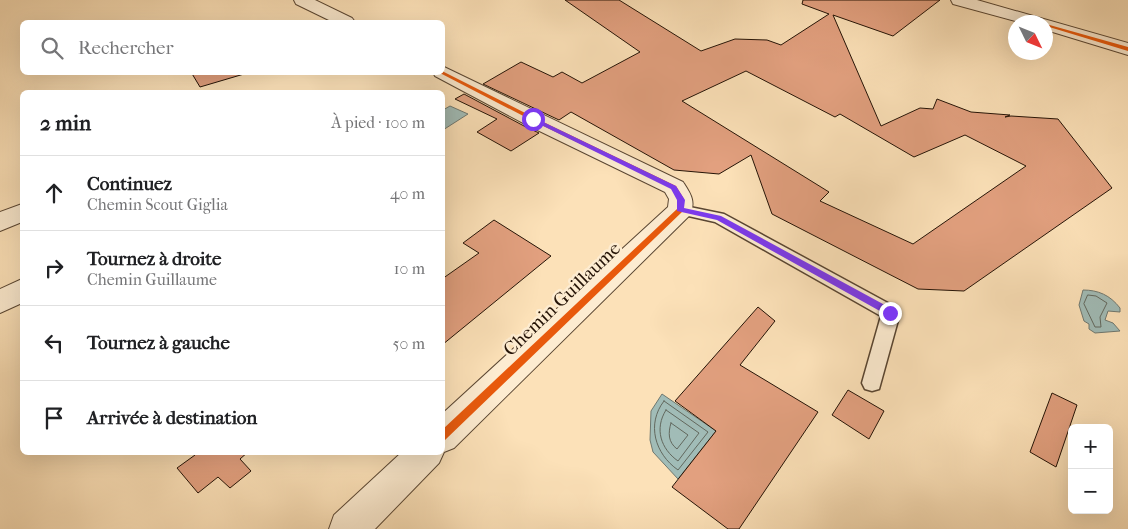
<!DOCTYPE html>
<html lang="fr">
<meta charset="utf-8">
<style>
:root{--surface:#fff;--page:#f6f6f6;--text:#202124;--muted:#757577;--line:#e0e0e0}
body{margin:0;font-family:"IM FELL French Canon",serif;background:var(--page);color:var(--text)}
.controls{position:absolute;right:15px;bottom:15px;display:grid;overflow:hidden;border-radius:8px;box-shadow:0 5px 20px #0002}
.controls button{width:45px;height:45px;display:grid;place-items:center;padding:0;border:0;border-bottom:1px solid var(--line);background:var(--surface);color:var(--text);font:25px sans-serif}
.compass{position:absolute;left:1008px;top:15px;width:45px;height:45px;border-radius:50%;background:var(--surface);box-shadow:0 5px 20px #0002;rotate:133deg}
.stop{position:absolute;width:15px;height:15px;margin:-11px;border:4px solid #7c3aed;border-radius:50%;background:#fff}
.stop.end{background:#7c3aed;border-color:#fff;box-shadow:0 1px 5px #0008}
.list{margin:0;padding:0;list-style:none}
h2{display:flex;justify-content:space-between;align-items:center;height:65px;margin:0;padding:0 20px;font-size:21px}
h2 small{font-size:16px;font-weight:400;color:var(--muted)}
.list li{display:grid;grid-template-columns:32px 1fr auto;gap:15px;align-items:center;box-sizing:border-box;height:75px;padding:0 20px;border-top:1px solid var(--line)}
.list b{display:block;font-size:19px;white-space:nowrap}
.list p{margin:0;font-size:16px;white-space:nowrap;color:var(--muted)}
.list em{font-size:16px;font-style:normal;color:var(--muted)}
.icon{flex:none;width:28px;height:28px;fill:none;stroke:currentColor;stroke-width:2;stroke-linecap:round;stroke-linejoin:round}
.map{position:relative;flex:none;width:1128px;height:529px;overflow:hidden}
.search{position:absolute;background:var(--surface);box-shadow:0 5px 20px #0002;left:20px;top:20px;width:425px;height:55px;display:flex;align-items:center;gap:12px;box-sizing:border-box;padding:0 18px;border-radius:8px;color:var(--muted);font-size:19px}
.panel{position:absolute;background:var(--surface);box-shadow:0 5px 20px #0002;left:20px;top:90px;width:425px;height:365px;border-radius:8px}
.map>svg:first-child{display:block}
.water{fill:#a1bcb7;stroke:#6f7870}
.lines{fill:none;stroke-linecap:round;stroke-linejoin:round}
.shore{stroke:#62685e;stroke-width:1}
.building{fill:#e2a07f;stroke:#241306;fill-rule:evenodd}
.lane-casing{stroke:#5a4632;stroke-width:3}
.street-casing{stroke:#5a4632;stroke-width:2}
.lane{fill:#fdecd1;fill-rule:evenodd}
.street{fill:#fdecd1;fill-rule:evenodd}
.cycleway-casing{stroke:#fdecd1;stroke-width:3}
.cycleway{fill:#e8590c;fill-rule:evenodd}
.route{fill:#7c3aed}
.labels{text-anchor:middle;dominant-baseline:central;stroke-width:5;stroke-linejoin:round;paint-order:stroke}
.street-label{font-size:19px;fill:#241306;stroke:#fdecd1}
</style>
<div class="map">
<svg width="1128" height="529" viewBox="0 0 1128 529">
<rect width="100%" height="100%" fill="#fce1b8"/>
<filter id="stains"><feTurbulence type="fractalNoise" baseFrequency=".004" numOctaves="4"/><feColorMatrix values="0 0 0 0 .2 0 0 0 0 .09 0 0 0 0 .02 0 0 0 .5 -.17"/></filter>
<radialGradient id="worn" r=".72"><stop offset=".6" stop-color="#630" stop-opacity="0"/><stop offset="1" stop-color="#630" stop-opacity=".3"/></radialGradient>
<path class="water" d="M450 106 468 114 443 130V110Z
M1083 290C1098 290 1110 295 1120 308V312L1108 311 1105 320 1113 323 1120 331 1095 333 1089 329V324L1084 321 1079 305Z
M662 394 716 431 678 479 653 452 650 440 651 411Z"/>
<g class="lines">
<path class="shore" d="M1088 295 1096 296 1107 303 1100 317 1101 327H1095L1084 304Z
M664 401 708 432 678 470C655 454 646 424 664 401Z
M666 410 699 433 678 461C661 449 654 429 666 410Z
M671 423 688 435 677 449C668 442 668 433 671 423Z"/>
</g>
<path class="building" d="M565 0H619L701 51 735 39 767 40 781 45 829 14 802 4 803 0H940L893 36 833 15 881 126 920 108 933 109 937 99 971 112 1010 115 1005 117 1011 116 1058 119 1112 188 964 291 918 289 772 214 751 155 719 174 674 170 571 112 559 120 483 84 521 62 553 77 562 72 582 83 640 52ZM746 71 835 117 840 114 914 157 965 135 1026 166 913 244 820 201 829 192 682 101Z
M191 72H243L244 74 200 87Z
M464 94 524 126 539 133 511 151 477 132 497 119 455 99Z
M494 220 551 256 442 345V279L479 253 463 243Z
M758 307 775 321 740 365 818 412 739 529H728L672 487 716 431 675 401Z
M848 390 884 411 869 439 832 415Z
M1052 393 1077 405 1056 467 1030 452Z
M193 452H248L240 459 251 471 230 488 218 477 198 493 177 468 195 455Z"/>
<g class="lines">
<defs>
<path id="lane" d="M680 205 724 214 897 308 900 313 879 389 872 391 865 389 862 383 881 316 715 222 675 213 673 210 675 207Z"/>
<path id="street" d="M294 0H315L352 18 355 22H333L296 4Z
M951 0H977L1128 43V55L1046 30V22H1019L953 4Z
M442 66 683 182C690 193 697 202 689 216L454 448 444 452 439 463 375 529H329L334 515 402 452H442V414L668 207 669 199 665 192 525 124 435 76 433 72H442Z
M22 204V222L0 231V212Z
M22 279V303L0 313V289Z"/>
</defs>
<use href="#lane" class="lane-casing"/>
<use href="#street" class="street-casing"/>
<use href="#lane" class="lane"/>
<use href="#street" class="street"/>
<defs>
<path id="cycleway" d="M1046 24 1128 47V51L1046 26Z
M442 71 535 118 676 186 684 199 682 212 445 440 442 441V430L677 209 678 199 672 188 531 120 440 73 442 72Z"/>
</defs>
<use href="#cycleway" class="cycleway-casing"/>
<use href="#cycleway" class="cycleway"/>
</g>
<path class="route" d="M531 118H535L676 186 685 200 684 208 721 216 894 310V315H887L717 220 677 211V200L671 189 531 120Z"/>
<g class="labels">
<g class="street-label">
<text transform="translate(562 299) rotate(-44)">Chemin Guillaume</text>
</g>
</g>
<rect width="100%" height="100%" filter="url(#stains)"/>
<rect width="100%" height="100%" fill="url(#worn)"/>
</svg>
<div class="controls">
<button>+</button>
<button>−</button>
</div>
<svg class="compass" viewBox="-18 -18 36 36"><path d="M0-13l5 13h-10z" fill="#e53935"/><path d="M0 13l5-13h-10z" fill="#757577"/></svg>
<div class="stop" style="left:533px;top:119px"></div>
<div class="stop end" style="left:890px;top:313px"></div>
<div class="search"><svg class="icon" aria-label="search" viewBox="0 0 24 24"><circle cx="10" cy="10" r="6"/><path d="M15 15l6 6"/></svg>Rechercher</div>
<section class="panel">
<h2>2 min<small>À pied · 100 m</small></h2>
<ul class="list">
<li><svg class="icon" aria-label="ahead" viewBox="0 0 24 24"><path d="M12 20V5M6 11l6-6 6 6"/></svg><div><b>Continuez</b><p>Chemin Scout Giglia</p></div><em>40 m</em></li>
<li><svg class="icon" aria-label="right" viewBox="0 0 24 24"><path d="M7 20v-9h11M14 6l5 5-5 5"/></svg><div><b>Tournez à droite</b><p>Chemin Guillaume</p></div><em>10 m</em></li>
<li><svg class="icon" aria-label="left" viewBox="0 0 24 24"><path d="M17 20v-9H6M10 6l-5 5 5 5"/></svg><div><b>Tournez à gauche</b></div><em>50 m</em></li>
<li><svg class="icon" aria-label="arrive" viewBox="0 0 24 24"><path d="M6 21V4h12l-3 4 3 4H6"/></svg><div><b>Arrivée à destination</b></div></li>
</ul>
</section>
</div>
